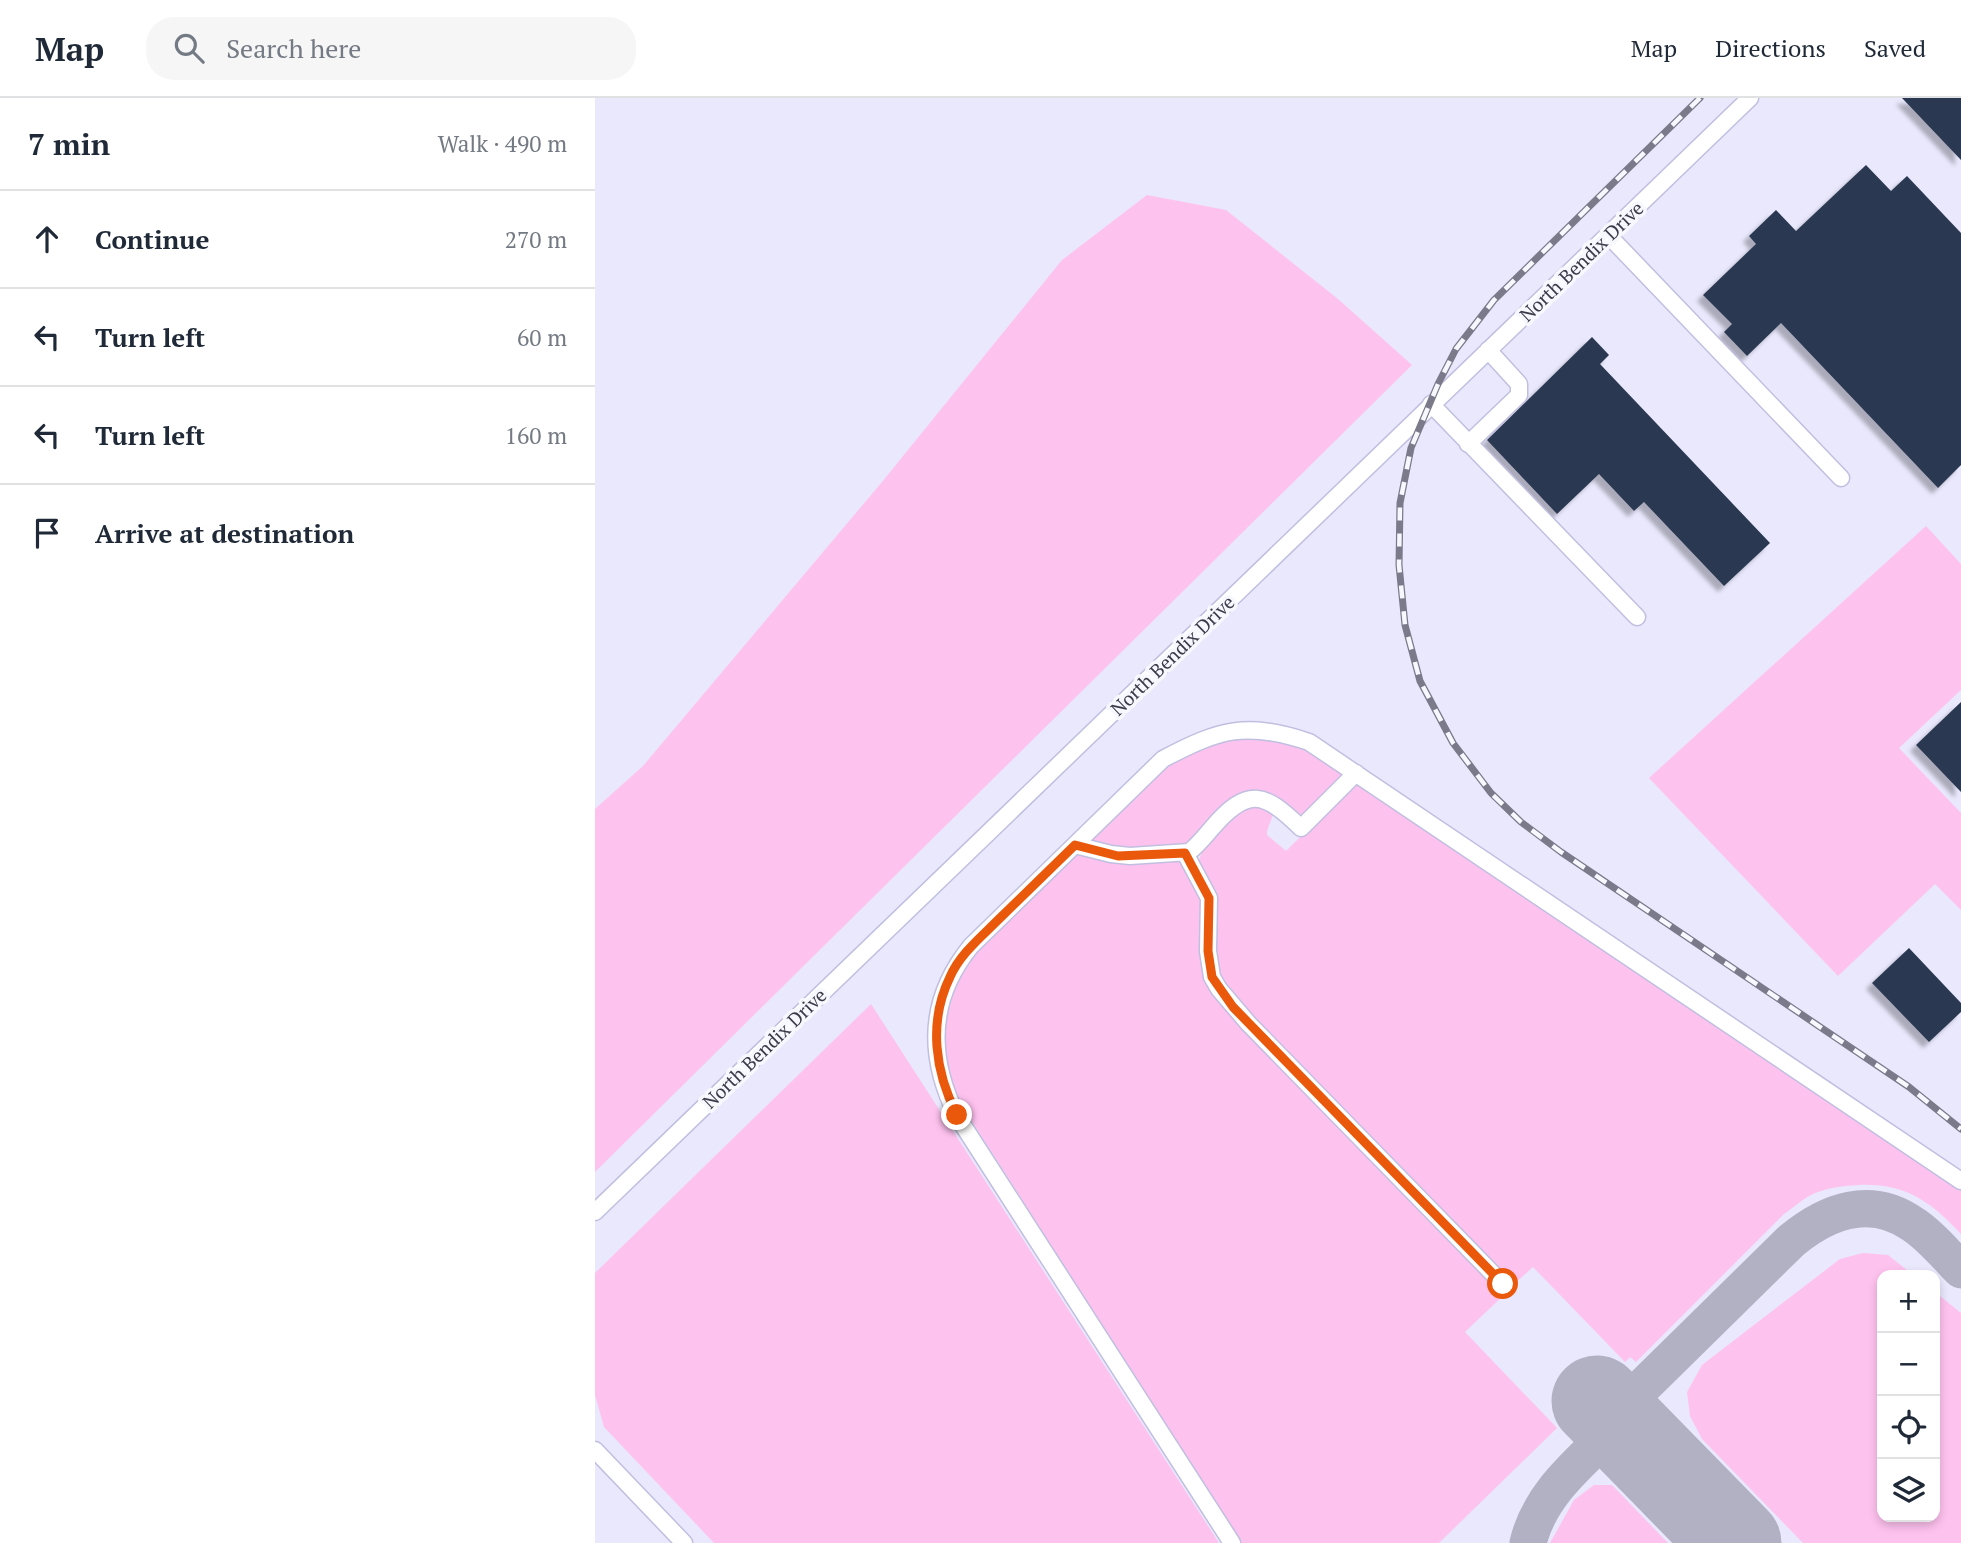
<!DOCTYPE html>
<meta charset="utf-8">
<style>
:root{--surface:#fff;--page:#f6f6f7;--text:#1f2937;--muted:#747a83;--line:#e0e1e3}
body{margin:0;font-family:"PT Serif",serif;background:var(--page);color:var(--text)}
.controls{position:absolute;right:21px;bottom:21px;display:grid;overflow:hidden;border-radius:14px;box-shadow:0 4px 10px #0003}
.controls button{width:63px;height:63px;display:grid;place-items:center;padding:0;border:0;border-bottom:2px solid var(--line);background:var(--surface);color:var(--text);font:35px sans-serif}
.stop{position:absolute;width:21px;height:21px;margin:-16px;border:5px solid #ea580c;border-radius:50%;background:#fff}
.stop.end{background:#ea580c;border-color:#fff;box-shadow:0 2px 7px #0008}
.list{margin:0;padding:0;list-style:none}
h2{display:flex;justify-content:space-between;align-items:center;height:91px;margin:0;padding:0 28px;font-size:30px}
h2 small{font-size:23px;font-weight:400;color:var(--muted)}
.list li{display:grid;grid-template-columns:46px 1fr auto;gap:21px;align-items:center;box-sizing:border-box;height:98px;padding:0 28px;border-top:2px solid var(--line)}
.list b{display:block;font-size:26px;white-space:nowrap}
.list em{font-size:23px;font-style:normal;color:var(--muted)}
.icon{flex:none;width:38px;height:38px;fill:none;stroke:currentColor;stroke-width:2;stroke-linecap:round;stroke-linejoin:round}
.map{position:relative;flex:none;width:1366px;height:1445px;overflow:hidden}
header{display:flex;align-items:center;gap:42px;box-sizing:border-box;height:98px;padding:0 35px;background:var(--surface);border-bottom:2px solid var(--line)}
header strong{font-size:33px}
nav{display:flex;gap:38px;margin-inline-start:auto;font-size:24px}
.search{width:490px;height:63px;background:var(--page);display:flex;align-items:center;gap:18px;box-sizing:border-box;padding:0 24px;border-radius:28px;color:var(--muted);font-size:26px}
main{display:flex}
aside{flex:1;background:var(--surface)}
.map>svg:first-child{display:block}
.green{fill:#fec2ef}
.lines{fill:none;stroke-linecap:round;stroke-linejoin:round}
.taxiway{stroke:#b2b1c4;stroke-width:37}
.runway{stroke:#b2b1c4;stroke-width:91}
.building{fill:#2c3951;filter:url(#shadow)}
.minor-casing{stroke:#c0bfe0;stroke-width:19}
.minor{stroke:#fff;stroke-width:16}
.rail-casing{stroke:#7b7a8a;stroke-width:7}
.rail{stroke:#f7f7fe;stroke-width:4.5;stroke-dasharray:13;stroke-linecap:butt}
.route{stroke:#ea580c;stroke-width:9}
.labels{text-anchor:middle;dominant-baseline:central;stroke-width:7;stroke-linejoin:round;paint-order:stroke}
.street-label{font-size:19px;fill:#3b3a48;stroke:#f7f7fe}
</style>
<header>
<strong>Map</strong>
<div class="search"><svg class="icon" aria-label="search" viewBox="0 0 24 24"><circle cx="10" cy="10" r="6"/><path d="M15 15l6 6"/></svg>Search here</div>
<nav><a>Map</a><a>Directions</a><a>Saved</a></nav>
</header>
<main>
<aside>
<h2>7 min<small>Walk · 490 m</small></h2>
<ul class="list">
<li><svg class="icon" aria-label="ahead" viewBox="0 0 24 24"><path d="M12 20V5M6 11l6-6 6 6"/></svg><div><b>Continue</b></div><em>270 m</em></li>
<li><svg class="icon" aria-label="left" viewBox="0 0 24 24"><path d="M17 20v-9H6M10 6l-5 5 5 5"/></svg><div><b>Turn left</b></div><em>60 m</em></li>
<li><svg class="icon" aria-label="left" viewBox="0 0 24 24"><path d="M17 20v-9H6M10 6l-5 5 5 5"/></svg><div><b>Turn left</b></div><em>160 m</em></li>
<li><svg class="icon" aria-label="arrive" viewBox="0 0 24 24"><path d="M6 21V4h12l-3 4 3 4H6"/></svg><div><b>Arrive at destination</b></div></li>
</ul>
</aside>
<div class="map">
<svg width="1366" height="1445" viewBox="0 0 1366 1445">
<defs>
<filter id="shadow"><feDropShadow dx="-6" dy="6" stdDeviation="2" flood-color="#0004"/></filter>
</defs>
<rect width="100%" height="100%" fill="#e9e8fd"/>
<path class="green" d="M552 97 631 112 743 201 817 267 0 1074V711L48 668 287 384 467 162Z
M1331 428 1366 466V592L1304 650 1366 715V812L1340 786 1243 878 1054 680Z
M649 640C698 643 712 650 752 677L710 719 686 704 663 696 591 749 548 754 494 746C521 719 558 674 591 658 610 648 629 644 649 640Z
M761 684 1366 1091V1136C1335 1103 1310 1085 1263 1087 1247 1088 1230 1090 1216 1097 1206 1102 1198 1110 1189 1116L1041 1264 1035 1259 1030 1264 938 1169 916 1189 639 904 625 886 603 769C608 734 632 723 658 704L678 711C679 721 672 727 672 737L691 753Z
M486 753 576 760 585 763 608 794 623 899 911 1195 870 1234 962 1330 844 1445H646L362 1000 349 958 351 921 362 885 383 852Z
M276 906 624 1445H119L9 1329 0 1297V1175Z
M1268 1155 1293 1157 1318 1177H1287V1419H1340V1194L1366 1215V1445H1208L1107 1341 1095 1318 1092 1294 1107 1267 1245 1161Z
M999 1387H1017L1073 1445H955L979 1402Z"/>
<g class="lines">
<path class="taxiway" d="M1017 1319 1196 1143C1232 1113 1276 1096 1319 1127 1337 1139 1351 1157 1366 1172
M933 1445C945 1394 988 1362 1024 1326"/>
<path class="runway" d="M1002 1303 1141 1445"/>
</g>
<path class="building" d="M1307 0H1366V62Z
M1271 67 1296 93 1312 78 1366 135V367L1343 390 1186 225 1152 258 1129 234 1137 226 1108 197 1161 146 1154 138 1181 112 1201 133Z
M997 239 1014 257 1005 266 1175 445 1129 488 1049 404 1039 413 1004 376 962 416 892 342Z
M1366 604V694L1321 647Z
M1314 850 1366 905V914L1334 944 1277 885Z"/>
<g class="lines">
<defs>
<path id="minor" d="M1013 137 1246 380
M836 306 1042 519
M873 346 924 297V286L893 252
M480 747 516 756 535 758 594 754C603 747 610 738 617 730 653 688 669 694 706 730L761 675
M590 755 614 800 613 853 617 879 624 891 653 925 908 1186
M0 1114 1155 0
M0 1352 89 1445
M637 1445 362 1018C332 958 333 901 376 848L568 661C625 631 651 623 714 644L1366 1083"/>
</defs>
<use href="#minor" class="minor-casing"/>
<use href="#minor" class="minor"/>
<defs>
<path id="rail" d="M1105 0 899 202 861 251 843 286 816 350 805 405 804 467 810 527 825 583 858 645 896 695 926 724 966 754 1314 989 1366 1031"/>
</defs>
<use href="#rail" class="rail-casing"/>
<use href="#rail" class="rail"/>
</g>
<g class="lines">
<path class="route" d="M362 1017C340 974 333 924 355 879 365 856 386 839 403 822 429 797 454 772 480 747L523 758 590 755 614 800 613 853 617 879 638 909 908 1186"/>
</g>
<g class="labels">
<g class="street-label">
<text transform="translate(986 163) rotate(-44)">North Bendix Drive</text>
<text transform="translate(577 557) rotate(-44)">North Bendix Drive</text>
<text transform="translate(169 950) rotate(-44)">North Bendix Drive</text>
</g>
</g>
</svg>
<div class="controls">
<button>+</button>
<button>−</button>
<button><svg class="icon" aria-label="locate" viewBox="0 0 24 24"><circle cx="12" cy="12" r="6"/><path d="M12 2v4M12 18v4M2 12h4M18 12h4"/></svg></button>
<button><svg class="icon" aria-label="layers" viewBox="0 0 24 24"><path d="M12 4l9 5-9 5-9-5zM3 14l9 5 9-5"/></svg></button>
</div>
<div class="stop" style="left:908px;top:1186px"></div>
<div class="stop end" style="left:362px;top:1017px"></div>
</div>
</main>
